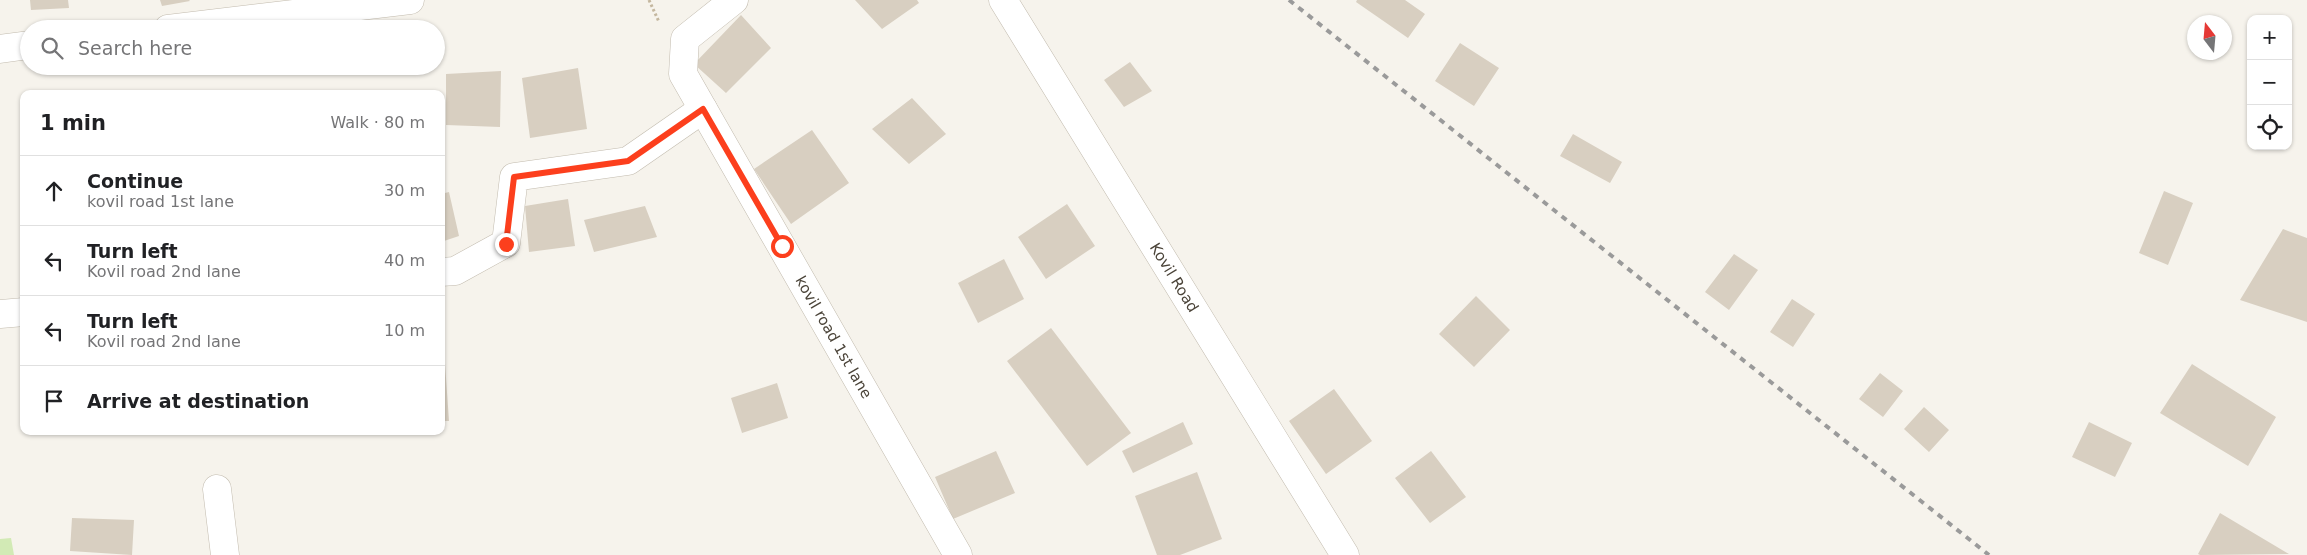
<!DOCTYPE html>
<meta charset="utf-8">
<style>
:root{--surface:#fff;--page:#f2f2f2;--text:#202124;--muted:#757577;--line:#e0e0e0}
body{margin:0;font-family:"DejaVu Sans",sans-serif;background:var(--page);color:var(--text)}
.controls{position:absolute;right:15px;top:15px;display:grid;overflow:hidden;border-radius:10px;box-shadow:0 1px 4px #0004}
.controls button{width:45px;height:45px;display:grid;place-items:center;padding:0;border:0;border-bottom:1px solid var(--line);background:var(--surface);color:var(--text);font:25px sans-serif}
.compass{position:absolute;left:2187px;top:15px;width:45px;height:45px;border-radius:50%;background:var(--surface);box-shadow:0 1px 4px #0004;rotate:344deg}
.stop{position:absolute;width:15px;height:15px;margin:-11px;border:4px solid #fc3f1d;border-radius:50%;background:#fff}
.stop.end{background:#fc3f1d;border-color:#fff;box-shadow:0 1px 5px #0008}
.list{margin:0;padding:0;list-style:none}
h2{display:flex;justify-content:space-between;align-items:center;height:65px;margin:0;padding:0 20px;font-size:21px}
h2 small{font-size:16px;font-weight:400;color:var(--muted)}
.list li{display:grid;grid-template-columns:32px 1fr auto;gap:15px;align-items:center;box-sizing:border-box;height:70px;padding:0 20px;border-top:1px solid var(--line)}
.list b{display:block;font-size:19px;white-space:nowrap}
.list p{margin:0;font-size:16px;white-space:nowrap;color:var(--muted)}
.list em{font-size:16px;font-style:normal;color:var(--muted)}
.icon{flex:none;width:28px;height:28px;fill:none;stroke:currentColor;stroke-width:2;stroke-linecap:round;stroke-linejoin:round}
.map{position:relative;flex:none;width:2307px;height:555px;overflow:hidden}
.search{position:absolute;background:var(--surface);box-shadow:0 1px 4px #0004;left:20px;top:20px;width:425px;height:55px;display:flex;align-items:center;gap:12px;box-sizing:border-box;padding:0 18px;border-radius:28px;color:var(--muted);font-size:19px}
.panel{position:absolute;background:var(--surface);box-shadow:0 1px 4px #0004;left:20px;top:90px;width:425px;height:345px;border-radius:10px}
.map>svg:first-child{display:block}
.green{fill:#d2eab5}
.building{fill:#d8cfc1}
.lines{fill:none;stroke-linecap:round;stroke-linejoin:round}
.minor-casing{stroke:#c2bbae;stroke-width:29}
.path{stroke:#c4b79f;stroke-width:3;stroke-dasharray:2.5 2.5;stroke-linecap:butt}
.minor{stroke:#fff;stroke-width:28}
.rail{stroke:#9a9a9a;stroke-width:4;stroke-dasharray:6 6;stroke-linecap:butt}
.route{stroke:#fc3f1d;stroke-width:6}
.labels{text-anchor:middle;dominant-baseline:central;stroke-width:4;stroke-linejoin:round;paint-order:stroke}
.street-label{font-size:15px;fill:#4b4439;stroke:#fff}
</style>
<div class="map">
<svg width="2307" height="555" viewBox="0 0 2307 555">
<rect width="100%" height="100%" fill="#f6f3ec"/>
<path class="green" d="M11 538 14 555H0V539Z"/>
<path class="building" d="M30 0H68L69 8 31 10Z
M160 0H189L190 1 162 6Z
M855 0H917L919 3 882 29Z
M1357 0H1405L1425 14 1408 38 1356 2Z
M741 15 771 48 726 93 694 64Z
M1460 43 1499 68 1474 106 1435 81Z
M1130 62 1152 91 1124 107 1104 80Z
M578 68 587 129 530 138 522 78Z
M501 71 500 127 446 125V74Z
M912 98 946 134 909 164 872 129Z
M812 130 849 183 791 224 754 169Z
M1573 134 1622 162 1610 183 1560 156Z
M2164 191 2193 203 2168 265 2139 253Z
M449 192 459 236 441 242V194Z
M568 199 575 246 529 252 525 206Z
M1067 204 1095 246 1046 279 1018 237Z
M645 206 657 237 594 252 584 220Z
M2283 229 2307 238V322L2240 300Z
M1734 254 1758 270 1729 310 1705 292Z
M1004 259 1024 299 978 323 958 283Z
M1476 296 1510 330 1474 367 1439 334Z
M1792 299 1815 314 1793 347 1770 332Z
M1051 328 1131 433 1087 466 1007 361Z
M441 349H444L449 421H441Z
M2192 364 2276 417 2248 466 2160 413Z
M1880 373 1903 391 1883 417 1859 399Z
M777 383 788 418 742 433 731 398Z
M1334 389 1372 441 1326 474 1289 421Z
M1924 407 1949 430 1929 452 1904 429Z
M1183 422 1193 444 1133 473 1122 451Z
M2089 422 2132 443 2115 477 2072 457Z
M996 451 1015 493 953 519 935 477Z
M1431 451 1466 497 1430 523 1395 478Z
M1197 472 1222 539 1180 555H1157L1135 496Z
M2220 513 2289 554 2200 555 2198 554Z
M72 518 134 520 132 555 70 551Z"/>
<g class="lines">
<defs>
<g id="minor">
<path id="s1" d="M734 0 685 39 683 74 958 555"/>
<path id="s2" d="M1003 0 1345 555"/>
<path d="M168 29 410 0"/>
<path d="M0 49 29 45"/>
<path d="M441 272 455 271 506 243 514 177 628 161 703 109"/>
<path d="M0 314 24 312"/>
<path d="M217 489 225 555"/>
</g>
</defs>
<use href="#minor" class="minor-casing"/>
<path class="path" d="M649 0 659 22"/>
<use href="#minor" class="minor"/>
<path class="rail" d="M1289 0 1989 555"/>
</g>
<g class="lines">
<path class="route" d="M506 244 514 177 628 161 703 109 782 246"/>
</g>
<g class="labels">
<g class="street-label">
<text stroke="none"><textPath href="#s2" startOffset="326">Kovil Road</textPath></text>
<text stroke="none"><textPath href="#s1" startOffset="401">kovil road 1st lane</textPath></text>
</g>
</g>
</svg>
<div class="controls">
<button>+</button>
<button>−</button>
<button><svg class="icon" aria-label="locate" viewBox="0 0 24 24"><circle cx="12" cy="12" r="6"/><path d="M12 2v4M12 18v4M2 12h4M18 12h4"/></svg></button>
</div>
<svg class="compass" viewBox="-18 -18 36 36"><path d="M0-13l5 13h-10z" fill="#e53935"/><path d="M0 13l5-13h-10z" fill="#757577"/></svg>
<div class="stop" style="left:782px;top:246px"></div>
<div class="stop end" style="left:506px;top:244px"></div>
<div class="search"><svg class="icon" aria-label="search" viewBox="0 0 24 24"><circle cx="10" cy="10" r="6"/><path d="M15 15l6 6"/></svg>Search here</div>
<section class="panel">
<h2>1 min<small>Walk · 80 m</small></h2>
<ul class="list">
<li><svg class="icon" aria-label="ahead" viewBox="0 0 24 24"><path d="M12 20V5M6 11l6-6 6 6"/></svg><div><b>Continue</b><p>kovil road 1st lane</p></div><em>30 m</em></li>
<li><svg class="icon" aria-label="left" viewBox="0 0 24 24"><path d="M17 20v-9H6M10 6l-5 5 5 5"/></svg><div><b>Turn left</b><p>Kovil road 2nd lane</p></div><em>40 m</em></li>
<li><svg class="icon" aria-label="left" viewBox="0 0 24 24"><path d="M17 20v-9H6M10 6l-5 5 5 5"/></svg><div><b>Turn left</b><p>Kovil road 2nd lane</p></div><em>10 m</em></li>
<li><svg class="icon" aria-label="arrive" viewBox="0 0 24 24"><path d="M6 21V4h12l-3 4 3 4H6"/></svg><div><b>Arrive at destination</b></div></li>
</ul>
</section>
</div>
